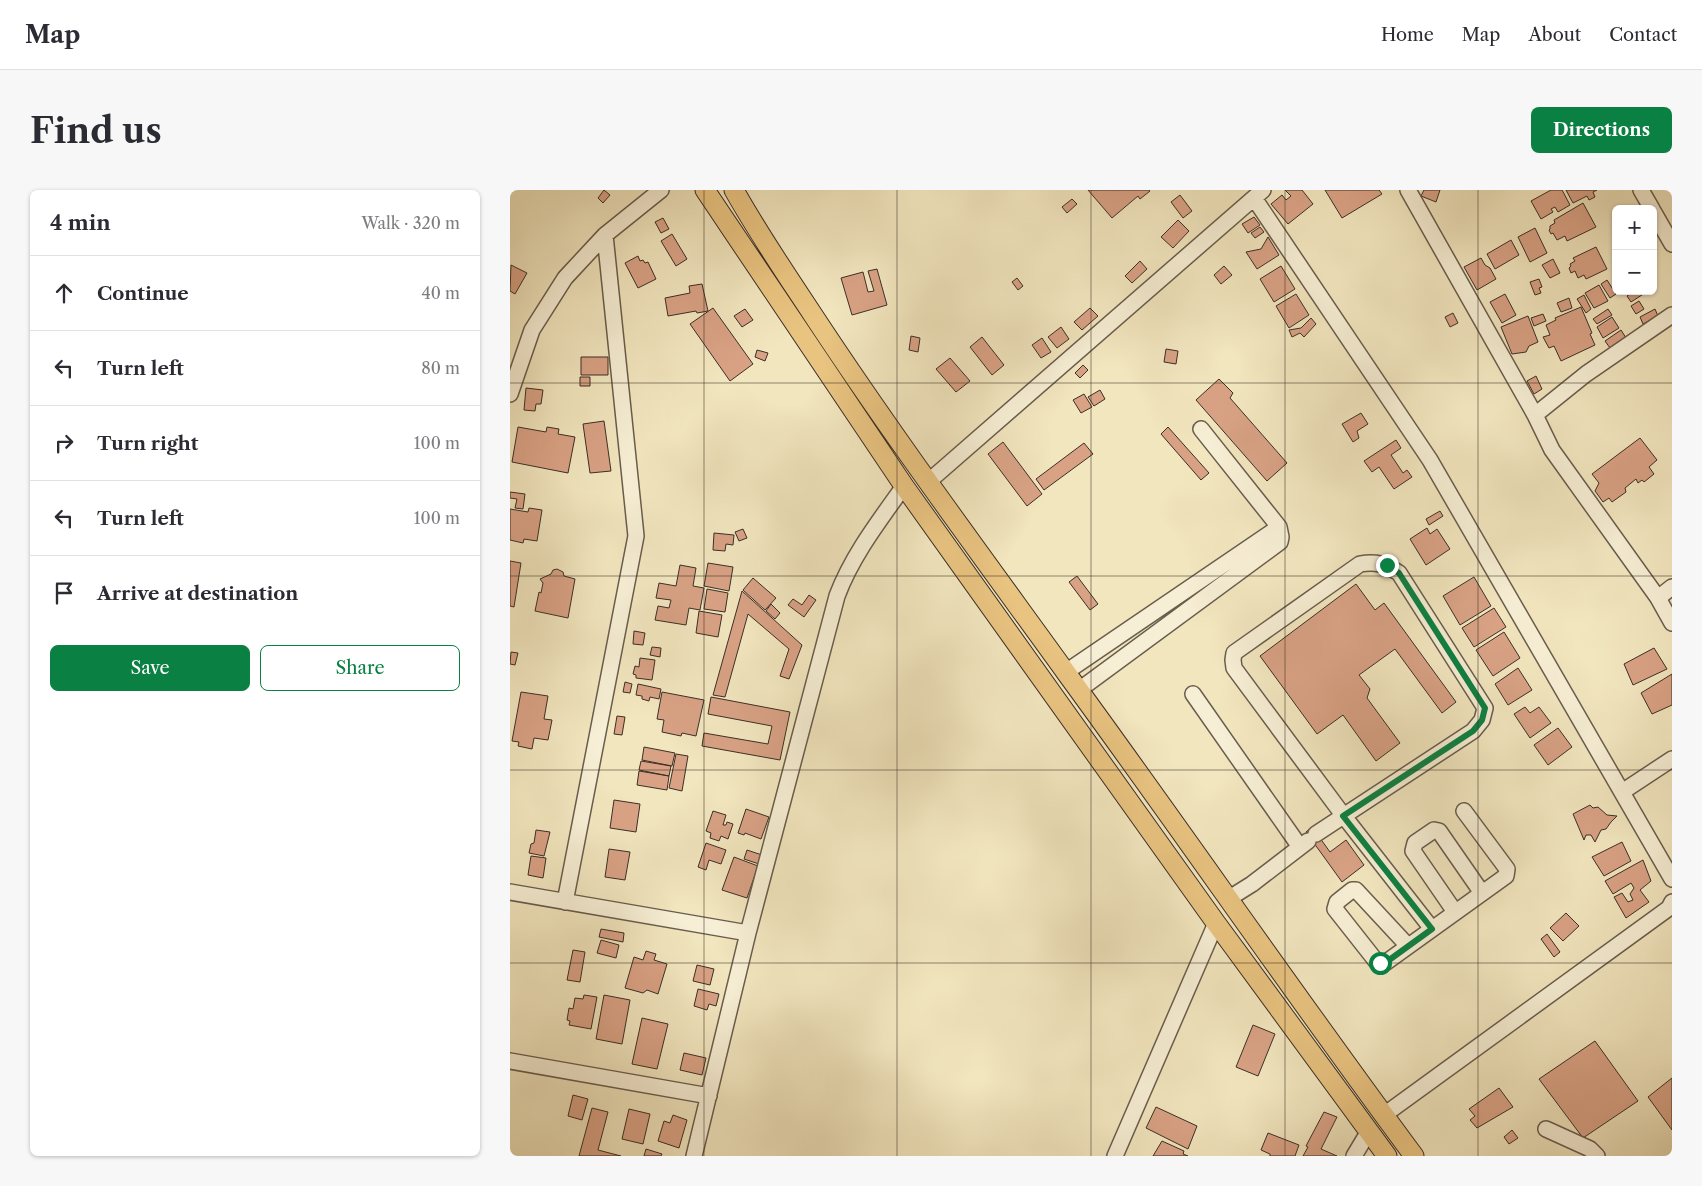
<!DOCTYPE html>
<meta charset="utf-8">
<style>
:root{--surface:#fff;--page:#f7f7f7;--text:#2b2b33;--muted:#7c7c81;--line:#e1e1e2;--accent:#0b8043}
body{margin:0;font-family:"Libre Caslon Text",serif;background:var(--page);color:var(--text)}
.controls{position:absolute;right:15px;top:15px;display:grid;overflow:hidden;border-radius:8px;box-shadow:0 1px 4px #0004}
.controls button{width:45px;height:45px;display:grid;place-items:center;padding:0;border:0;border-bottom:1px solid var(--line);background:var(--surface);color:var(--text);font:25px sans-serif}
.stop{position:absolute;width:15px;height:15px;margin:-11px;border:4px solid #0b8043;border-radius:50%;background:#fff}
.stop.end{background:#0b8043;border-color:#fff;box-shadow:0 1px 5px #0008}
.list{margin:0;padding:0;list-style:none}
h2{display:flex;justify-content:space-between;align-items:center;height:65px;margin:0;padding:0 20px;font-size:21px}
h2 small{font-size:16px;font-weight:400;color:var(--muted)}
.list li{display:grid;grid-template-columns:32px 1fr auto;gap:15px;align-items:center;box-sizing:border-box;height:75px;padding:0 20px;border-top:1px solid var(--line)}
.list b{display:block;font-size:19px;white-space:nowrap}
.list em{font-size:16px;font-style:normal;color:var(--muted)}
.actions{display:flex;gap:10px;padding:15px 20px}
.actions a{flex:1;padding:11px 0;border:1px solid var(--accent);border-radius:8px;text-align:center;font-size:18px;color:var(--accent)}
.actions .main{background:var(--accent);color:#fff}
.icon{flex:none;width:28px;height:28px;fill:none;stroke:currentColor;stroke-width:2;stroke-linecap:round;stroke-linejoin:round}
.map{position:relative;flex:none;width:1162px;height:966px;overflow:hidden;border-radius:8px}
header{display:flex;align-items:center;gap:30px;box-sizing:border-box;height:70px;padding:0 25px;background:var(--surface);border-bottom:1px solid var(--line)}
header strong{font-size:24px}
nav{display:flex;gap:28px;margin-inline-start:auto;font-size:18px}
.intro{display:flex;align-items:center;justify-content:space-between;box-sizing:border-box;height:120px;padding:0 30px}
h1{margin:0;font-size:35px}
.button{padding:12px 22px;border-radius:8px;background:var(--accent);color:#fff;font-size:18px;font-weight:700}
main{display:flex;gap:30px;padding:0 30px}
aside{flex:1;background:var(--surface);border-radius:8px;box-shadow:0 1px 4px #0004}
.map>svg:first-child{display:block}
.building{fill:#d9a285;stroke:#3b2f27}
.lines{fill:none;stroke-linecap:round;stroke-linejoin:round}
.minor-casing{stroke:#695d4d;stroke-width:18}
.major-casing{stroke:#3b2f27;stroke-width:21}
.minor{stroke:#f7efd5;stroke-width:15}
.major{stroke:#e9c380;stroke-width:19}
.route{stroke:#0b8043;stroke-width:6}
.grid{fill:none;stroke:#3b2f27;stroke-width:1;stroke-opacity:0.55}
</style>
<header>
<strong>Map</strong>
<nav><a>Home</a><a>Map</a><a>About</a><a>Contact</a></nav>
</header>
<div class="intro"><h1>Find us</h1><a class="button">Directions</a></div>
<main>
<aside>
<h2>4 min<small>Walk · 320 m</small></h2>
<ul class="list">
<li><svg class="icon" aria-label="ahead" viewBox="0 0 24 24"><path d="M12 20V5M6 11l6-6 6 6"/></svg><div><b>Continue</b></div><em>40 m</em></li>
<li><svg class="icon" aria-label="left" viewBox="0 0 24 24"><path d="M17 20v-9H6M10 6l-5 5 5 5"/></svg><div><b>Turn left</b></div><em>80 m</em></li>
<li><svg class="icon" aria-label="right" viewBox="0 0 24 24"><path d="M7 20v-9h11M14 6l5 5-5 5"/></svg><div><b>Turn right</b></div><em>100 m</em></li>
<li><svg class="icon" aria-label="left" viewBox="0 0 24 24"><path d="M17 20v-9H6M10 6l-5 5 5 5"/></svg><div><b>Turn left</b></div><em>100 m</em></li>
<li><svg class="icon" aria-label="arrive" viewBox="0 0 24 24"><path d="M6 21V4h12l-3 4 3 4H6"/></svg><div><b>Arrive at destination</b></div></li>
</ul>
<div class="actions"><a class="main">Save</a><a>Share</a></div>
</aside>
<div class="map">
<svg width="1162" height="966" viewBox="0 0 1162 966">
<rect width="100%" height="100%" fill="#f2e6bf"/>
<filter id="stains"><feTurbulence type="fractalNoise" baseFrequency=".004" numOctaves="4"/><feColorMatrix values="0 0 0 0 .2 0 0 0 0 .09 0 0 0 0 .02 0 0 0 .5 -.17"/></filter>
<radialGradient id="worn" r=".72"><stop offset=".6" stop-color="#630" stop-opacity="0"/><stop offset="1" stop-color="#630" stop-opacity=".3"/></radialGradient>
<path class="building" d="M94 0 100 5 93 13 88 8Z
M578 0H639L640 1 630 9 628 6 602 28Z
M775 0H792L803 14 778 34 761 14 772 5 776 10 781 6Z
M815 0H869L872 4 832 28Z
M914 0H930L926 12 911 6Z
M1041 0H1052L1060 15 1048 22 1045 17 1041 19 1043 22 1031 29 1021 11Z
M1056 0H1087L1083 2 1085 7 1079 10 1077 6 1063 13Z
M670 5 682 21 673 28 661 12Z
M562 9 567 14 557 23 552 17Z
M1073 13 1086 37 1057 51 1055 46 1047 50 1043 43 1041 44 1039 40 1040 39V36L1045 33 1044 30Z
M744 27 750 35 738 43 732 34Z
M153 28 159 39 151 43 145 32Z
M668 30 679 41 663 58 651 47Z
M750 37 754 42 745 48 741 43Z
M1025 38 1037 63 1020 72 1008 47Z
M162 44 177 69 166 76 151 51Z
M758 47 769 65 747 79 736 62 751 59Z
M1001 50 1009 65 985 79 977 64Z
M1086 57 1097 79 1076 89 1074 85 1068 88 1065 81 1061 83 1059 78 1061 76 1060 74 1065 71 1063 68Z
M128 66 130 71 133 70 135 73 138 72 146 89 128 98 115 73Z
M971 68 975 75 980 78 986 89 967 100 954 77Z
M1043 69 1050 83 1040 88 1032 75Z
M630 71 637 79 622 93 615 86Z
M1 75 17 83 5 104 0 101Z
M714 76 722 85 711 94 704 85Z
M771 76 785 99 764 112 750 89Z
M367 79 377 115 342 125 331 88 353 82 358 102 364 101 358 81Z
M507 88 513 96 508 100 502 92Z
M1029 89 1032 97 1029 98 1031 103 1025 105 1020 92Z
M1097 90 1106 104 1100 108 1091 94Z
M192 94 198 121 187 123 186 121 158 126 155 108 180 103 179 96Z
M1089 95 1098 111 1084 118 1075 103Z
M1124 101H1134L1135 103 1121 112 1117 106Z
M786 104 799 125 779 138 766 116Z
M995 104 1006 125 992 133 980 112Z
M1074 105 1081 119 1076 123 1067 109Z
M1059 108 1062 118 1051 122 1047 113Z
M1129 111 1134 119 1126 124 1121 116Z
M1071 117 1082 143 1080 144 1085 155 1051 171 1044 156 1039 158 1033 147 1040 145 1036 135 1046 130 1045 128Z
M203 118 243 174 220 191 180 134Z
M580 118 588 126 572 140 564 132Z
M235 119 243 130 232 137 224 126Z
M1098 119 1102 125 1087 134 1083 129Z
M1145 119 1148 126 1133 134 1130 127Z
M943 123 948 133 940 137 935 127Z
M1033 124 1036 131 1024 136 1021 128Z
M1018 126 1028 152 1019 156 1016 162 1002 164 991 137Z
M1102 127 1109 138 1093 148 1087 137Z
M801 128 806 134 794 147 790 143 782 147 779 140 791 138Z
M551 137 559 149 547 158 538 147Z
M1111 140 1116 148 1100 158 1095 151Z
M401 146 410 148 408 162 399 160Z
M472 147 494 175 482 185 460 157Z
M532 148 541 162 531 168 522 155Z
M656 159 668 161 666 174 654 172Z
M247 160 258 163 255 171 245 167Z
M71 167H98V185H71Z
M440 168 460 191 446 202 426 179Z
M573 175 578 180 570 188 565 183Z
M1026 186 1032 199 1024 204 1017 191Z
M70 187H80V196H70Z
M709 189 723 203 720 208 777 273 757 291 686 210Z
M16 198 33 200 31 214H26L25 221 14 220Z
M590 200 595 209 584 216 578 207Z
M574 204 582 217 571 223 563 210Z
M851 223 858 234 847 241 849 248 843 252 832 234Z
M94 231 101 281 80 283 73 234Z
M8 237 36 242 37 237 49 239 48 244 65 247 58 283 2 272Z
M658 237 699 283 691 290 651 244Z
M1130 248 1147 270 1139 277 1144 284 1134 292 1132 290 1128 293 1126 289 1115 298 1116 302 1102 312 1099 308 1093 312 1085 301 1089 293 1082 284Z
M886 250 891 258 881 265 893 283 897 280 902 287 884 299 869 277 862 282 854 271Z
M493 252 532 304 517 316 478 264Z
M574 253 583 264 534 300 526 289Z
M0 302 15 304 13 319 5 318 7 309 0 308Z
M19 318 32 320 27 351 14 349 13 353 0 350V319L18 322Z
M930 321 933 326 919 335 916 329Z
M917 338 920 344 927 339 940 359 916 375 900 349Z
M233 339 237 348 229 351 225 342Z
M204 343 224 345 223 355 216 354 215 361 203 360Z
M0 371 11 373 4 417 0 416Z
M198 373 223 377 219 401 194 396Z
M170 375 186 378 183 396 194 398 190 420 179 418 176 435 145 430 148 416 159 418 161 410 146 408 149 393 166 396Z
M47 379 53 382 54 386 65 389 58 428 25 421 29 402 31 403 33 393 30 389 41 384 43 380Z
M567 386 588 414 580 420 559 392Z
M964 387 981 416 950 435 933 406Z
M243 388 266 408 255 420 233 400Z
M846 394 865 420 874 413 946 512 932 523 885 459 849 485 860 499 857 508 890 553 866 571 833 525 807 544 750 466Z
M197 399 218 403 215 422 194 419Z
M232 401 292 455 279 489 270 486 279 459 238 424 215 507 203 505Z
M299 405 306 410 294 427 278 415 283 409 292 415Z
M261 414 270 423 265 429 256 421Z
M984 418 996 437 964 457 952 438Z
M189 421 212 425 208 447 186 443Z
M124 441 135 443 133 455 123 454Z
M994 442 1010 468 983 486 966 460Z
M142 457 151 458 150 467 140 465Z
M1144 458 1157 479 1123 495 1114 474Z
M1 462 8 463 5 475 0 474Z
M130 468 145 470 142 490 126 488V485L123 484 125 476 129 477Z
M1008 478 1022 500 998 515 985 494Z
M1162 484V515L1142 524 1131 503Z
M115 492 122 494 120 503 113 502Z
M128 494 151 499 149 509 140 507 139 511 132 509V506L126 505Z
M11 502 38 506 34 529 42 530 38 550 24 548 22 559 8 556 9 552 2 551Z
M152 502 194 510 186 546 172 543 171 546 152 542 154 530 147 529Z
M201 507 280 522 270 570 192 556 194 543 258 554 262 536 198 524Z
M1015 517 1020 523 1029 517 1041 533 1020 548 1004 524Z
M107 526 115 527 112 545 104 544Z
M1048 538 1062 557 1038 575 1024 555Z
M134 557 165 563 162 576 132 570Z
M166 564 178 566 172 601 159 598Z
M131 571 161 576 159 586 129 580Z
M129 581 159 586 157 600 127 595Z
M104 610 130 614 126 642 100 638Z
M1080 615 1083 618 1088 617 1097 625 1107 626 1101 632 1096 639 1091 640 1085 652 1081 645H1076L1074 650 1063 624Z
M236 619 259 627 251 649 235 643 234 645 228 643Z
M203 621 216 625 213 635H216L217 632 223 634 218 649 211 646 209 651 200 648 201 643 196 641Z
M802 637 820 662 836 650 854 675 832 692 796 642Z
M26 640 40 642 34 666 19 663 21 654 24 653Z
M1112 652 1121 671 1094 686 1082 667Z
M196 653 216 660 211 674 199 670 196 680 188 677Z
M99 659 120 662 115 690 95 687Z
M237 660 252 665 249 674 234 669Z
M21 666 36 668 33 688 18 685Z
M224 667 248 676 237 708 212 700Z
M1133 670 1141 691 1130 700 1139 712 1116 728 1104 707 1112 703 1118 712 1123 710 1120 704 1124 698 1121 693 1103 704 1095 691Z
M1056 723 1069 736 1053 751 1040 738Z
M91 739 114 743 113 752 89 747Z
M1037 744 1050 762 1044 767 1031 749Z
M91 750 109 755 106 768 87 763Z
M63 760 75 762 70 792 57 790Z
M136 761 146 764 144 770 157 774 148 804 137 800 133 803 115 798 124 767 133 770Z
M187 775 204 779 200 795 183 791Z
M188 799 209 804 206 816 199 814 197 820 184 816Z
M74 805 87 807 81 839 59 835 60 831 57 830 59 818 63 819 65 808 73 809Z
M94 805 120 810 112 854 86 849Z
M132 828 158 834 147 879 122 874Z
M743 835 765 844 748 886 726 877Z
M1085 851 1128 911 1073 948 1029 889Z
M174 863 196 868 192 885 170 880Z
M1162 888V940L1138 907Z
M989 898 1003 917 967 938 960 930 965 926 959 919Z
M63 905 78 909 72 930 58 926Z
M646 917 687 936 678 959 636 938Z
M82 918 98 922 88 960 111 966H69Z
M119 919 140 924 133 954 112 949Z
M814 922 827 927 811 959 827 966H793L798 957 796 956Z
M163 925 177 930 169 958 148 951 154 931 160 933Z
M1002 940 1008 948 999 954 994 947Z
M758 943 789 955 785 966H760V964L751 960Z
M652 951 674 961 673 964 678 966H643Z
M136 959 152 964 151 966H134Z"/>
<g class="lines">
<defs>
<path id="minor" d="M898 0 1025 225 1042 260 1148 408 1162 433
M1131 0 1142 19
M744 8 920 270 1162 689
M1143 21 1162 54
M0 204 22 140 55 88 95 45 151 0
M1025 225 1076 184 1162 125
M418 292 753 0
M1148 408 1162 397
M556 482 769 337
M569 500 770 352 771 347 769 337 691 239
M683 504 790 657
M1112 602 1162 569
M806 644 963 541 972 530 975 518 889 383C875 374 866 371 850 374L724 463 723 470 724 478 833 625 922 739
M0 702 238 743
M718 709 742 694 798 651
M55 712 126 346 95 45
M945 722 903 661 905 653 924 640 929 641 972 703
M898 756 846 700H842L827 712 825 719 866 771 870 773H875L996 686 997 679 954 621
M0 871 199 906
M874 925 1159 718 1162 712
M1036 939 1080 959 1087 966
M184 966 238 743 327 406C342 366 369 331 394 296
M605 966 706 733
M844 966 859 941"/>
<path id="major" d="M195 0 394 296 706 733 877 966
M224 0C248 43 276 84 303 125 384 248 471 365 557 484 674 644 786 807 904 966"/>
</defs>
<use href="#minor" class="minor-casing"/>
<use href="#major" class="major-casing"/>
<use href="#minor" class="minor"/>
<use href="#major" class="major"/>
</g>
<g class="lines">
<path class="route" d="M870 773H875L922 739 833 626 963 541 972 530 975 518 889 383 877 375"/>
</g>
<path class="grid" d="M194 0V966M387 0V966M581 0V966M775 0V966M968 0V966M0 193H1162M0 386H1162M0 580H1162M0 773H1162"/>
<rect width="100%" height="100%" filter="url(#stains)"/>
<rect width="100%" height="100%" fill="url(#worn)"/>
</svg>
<div class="controls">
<button>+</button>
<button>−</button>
</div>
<div class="stop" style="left:870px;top:773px"></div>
<div class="stop end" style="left:877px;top:375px"></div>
</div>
</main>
